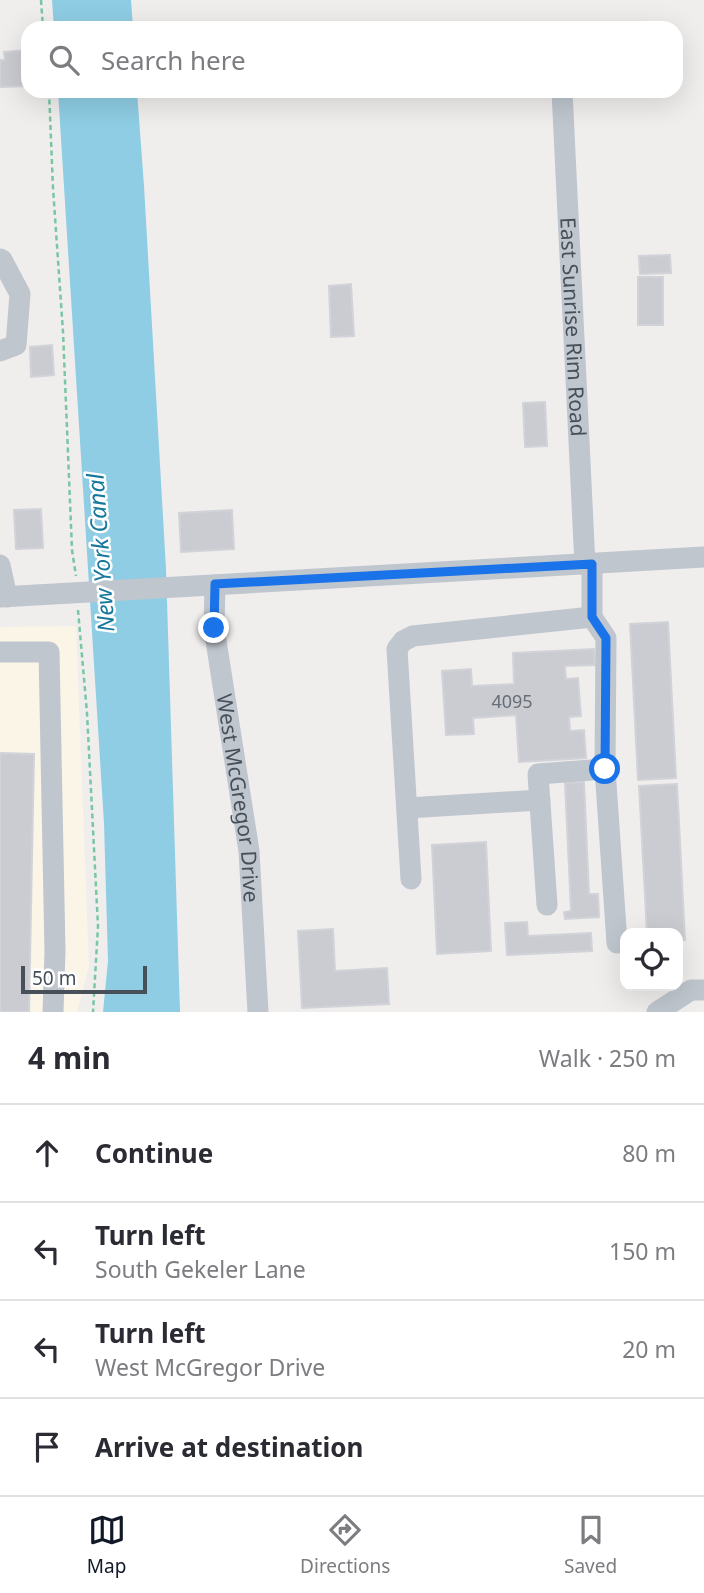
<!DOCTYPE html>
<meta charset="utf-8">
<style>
:root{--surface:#fff;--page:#f2f2f3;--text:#2b2b33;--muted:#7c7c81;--line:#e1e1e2;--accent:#111827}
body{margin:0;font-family:"Noto Sans",sans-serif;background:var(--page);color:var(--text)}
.controls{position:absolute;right:21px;bottom:21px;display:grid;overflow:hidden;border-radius:14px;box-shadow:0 7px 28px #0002}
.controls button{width:63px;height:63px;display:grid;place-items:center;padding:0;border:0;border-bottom:2px solid var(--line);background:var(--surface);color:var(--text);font:35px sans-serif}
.scale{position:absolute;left:21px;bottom:18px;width:126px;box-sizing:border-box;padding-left:7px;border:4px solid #474f59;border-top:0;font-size:19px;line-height:24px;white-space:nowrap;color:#474f59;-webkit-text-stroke:5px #fff;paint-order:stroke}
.stop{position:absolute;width:21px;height:21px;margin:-16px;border:5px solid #1a73e8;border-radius:50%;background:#fff}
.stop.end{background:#1a73e8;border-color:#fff;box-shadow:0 2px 7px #0008}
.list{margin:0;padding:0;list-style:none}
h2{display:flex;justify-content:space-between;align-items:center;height:91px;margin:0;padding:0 28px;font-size:30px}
h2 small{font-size:23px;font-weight:400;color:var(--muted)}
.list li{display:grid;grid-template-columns:46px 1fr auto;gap:21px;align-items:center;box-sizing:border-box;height:98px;padding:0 28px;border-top:2px solid var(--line)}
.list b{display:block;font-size:26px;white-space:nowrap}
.list p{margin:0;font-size:23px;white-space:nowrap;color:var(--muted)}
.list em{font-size:23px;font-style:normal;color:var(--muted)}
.icon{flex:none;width:38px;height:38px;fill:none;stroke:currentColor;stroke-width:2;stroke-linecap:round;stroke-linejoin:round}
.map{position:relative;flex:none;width:704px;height:1012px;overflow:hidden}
.search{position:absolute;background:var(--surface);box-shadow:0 7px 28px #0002;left:21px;right:21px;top:21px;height:77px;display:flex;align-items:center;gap:18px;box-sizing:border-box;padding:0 24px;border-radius:21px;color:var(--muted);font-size:26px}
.sheet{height:483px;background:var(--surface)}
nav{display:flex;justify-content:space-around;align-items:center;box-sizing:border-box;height:98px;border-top:2px solid var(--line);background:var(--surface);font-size:19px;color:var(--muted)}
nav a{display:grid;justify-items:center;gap:4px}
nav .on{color:var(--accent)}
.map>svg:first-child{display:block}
.commercial{fill:#faf5e7}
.water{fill:#8ecde4}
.building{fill:#caccd1;stroke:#d1d3d8;stroke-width:2}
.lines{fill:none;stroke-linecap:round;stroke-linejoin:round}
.path{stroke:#79c6a4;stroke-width:2.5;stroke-dasharray:5 3.5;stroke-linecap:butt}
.minor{stroke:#bfc6ce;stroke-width:21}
.route{stroke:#1a73e8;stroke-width:9}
.labels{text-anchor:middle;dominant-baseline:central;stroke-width:5;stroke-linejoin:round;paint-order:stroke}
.number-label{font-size:18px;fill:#686e77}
.street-label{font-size:21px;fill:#474f59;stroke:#fff}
.water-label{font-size:23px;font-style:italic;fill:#17789c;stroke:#fff}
</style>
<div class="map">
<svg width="704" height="1012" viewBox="0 0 704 1012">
<rect width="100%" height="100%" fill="#f0eded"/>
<path class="commercial" d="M76 626 89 966 77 1012H0V627Z"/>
<path class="water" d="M52 0H131L133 28H54Z
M58 91H137L144 186 166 569 180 1012H103L108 961 104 823Z"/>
<path class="building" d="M28 50V86L0 87V60H5L4 52Z
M670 255 671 273 640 274 639 256Z
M638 277H663V325H638Z
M351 284 354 336 331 337 329 286Z
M52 345 54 375 31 377 30 347Z
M545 402 547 446 525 447 523 403Z
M41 509 43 548 16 549 14 510Z
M232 510 234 549 181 552 179 513Z
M668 622 676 778 638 780 630 624Z
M594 649 595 665 565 666 566 679 578 678 581 716 569 717 570 731 584 730 586 758 519 762 516 715 473 718 474 734 446 735 442 671 471 669 472 686 514 684 513 653Z
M0 753 34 754 29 1012H0Z
M584 782 589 894H598L599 917 565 919 564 912 571 911 565 783Z
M677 784 685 940H678V933H647L639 786Z
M486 842 491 951 437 954 432 845Z
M527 922 528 936 591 933 592 951 507 955 505 923Z
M333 929 335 971 387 968 389 1004 302 1008 298 931Z"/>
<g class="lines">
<path class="path" d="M41 0 43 28
M49 91 53 188 63 332 72 550 76 576
M78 610 87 713 98 926 93 1012"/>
<g class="minor">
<path id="s1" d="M562 91 585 565"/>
<path d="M0 259 2 260 20 294 16 345 0 351"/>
<path d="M0 565 7 597"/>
<path id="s2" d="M215 585 214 628 249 851 258 1012"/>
<path d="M0 597 704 557"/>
<path d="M592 617 606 638 605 769 617 943"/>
<path d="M0 652H49L55 952 53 1012"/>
<path d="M407 808 540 800"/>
<path d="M411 879 397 649 403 641 413 636 592 617V564"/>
<path d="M547 905 538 774 605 769"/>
<path d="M657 1012 691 990H704"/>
</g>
</g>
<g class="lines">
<path class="route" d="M214 628 215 584 592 564V617L606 638 605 769"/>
</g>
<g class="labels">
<g class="number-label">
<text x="512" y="701">4095</text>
</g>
<g class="street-label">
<text stroke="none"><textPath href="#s1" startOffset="236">East Sunrise Rim Road</textPath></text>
<text stroke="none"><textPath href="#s2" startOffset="215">West McGregor Drive</textPath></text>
</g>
<g class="water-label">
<text transform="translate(100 553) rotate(-94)">New York Canal</text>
</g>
</g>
</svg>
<div class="controls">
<button><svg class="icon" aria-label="locate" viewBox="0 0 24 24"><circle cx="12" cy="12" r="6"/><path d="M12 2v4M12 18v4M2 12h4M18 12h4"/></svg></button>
</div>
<div class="scale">50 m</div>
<div class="stop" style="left:605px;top:769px"></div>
<div class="stop end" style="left:214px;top:628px"></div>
<div class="search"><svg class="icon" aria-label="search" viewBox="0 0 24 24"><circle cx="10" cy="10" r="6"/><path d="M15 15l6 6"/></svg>Search here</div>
</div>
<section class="sheet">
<h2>4 min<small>Walk · 250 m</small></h2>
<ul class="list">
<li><svg class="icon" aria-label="ahead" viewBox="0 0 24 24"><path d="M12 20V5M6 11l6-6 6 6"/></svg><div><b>Continue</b></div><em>80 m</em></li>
<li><svg class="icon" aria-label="left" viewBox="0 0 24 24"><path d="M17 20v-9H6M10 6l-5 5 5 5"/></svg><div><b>Turn left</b><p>South Gekeler Lane</p></div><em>150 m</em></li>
<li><svg class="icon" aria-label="left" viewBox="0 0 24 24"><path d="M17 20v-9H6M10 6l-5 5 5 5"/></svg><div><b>Turn left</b><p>West McGregor Drive</p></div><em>20 m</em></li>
<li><svg class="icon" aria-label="arrive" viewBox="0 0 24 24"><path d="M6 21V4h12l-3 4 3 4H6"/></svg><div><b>Arrive at destination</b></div></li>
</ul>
</section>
<nav>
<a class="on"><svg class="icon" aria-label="map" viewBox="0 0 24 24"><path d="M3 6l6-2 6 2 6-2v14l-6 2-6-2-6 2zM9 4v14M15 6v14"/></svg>Map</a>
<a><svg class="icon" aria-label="directions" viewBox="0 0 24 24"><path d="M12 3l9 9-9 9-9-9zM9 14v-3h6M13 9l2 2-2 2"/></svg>Directions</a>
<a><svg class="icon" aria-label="saved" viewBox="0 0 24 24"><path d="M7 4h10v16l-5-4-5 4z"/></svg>Saved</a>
</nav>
